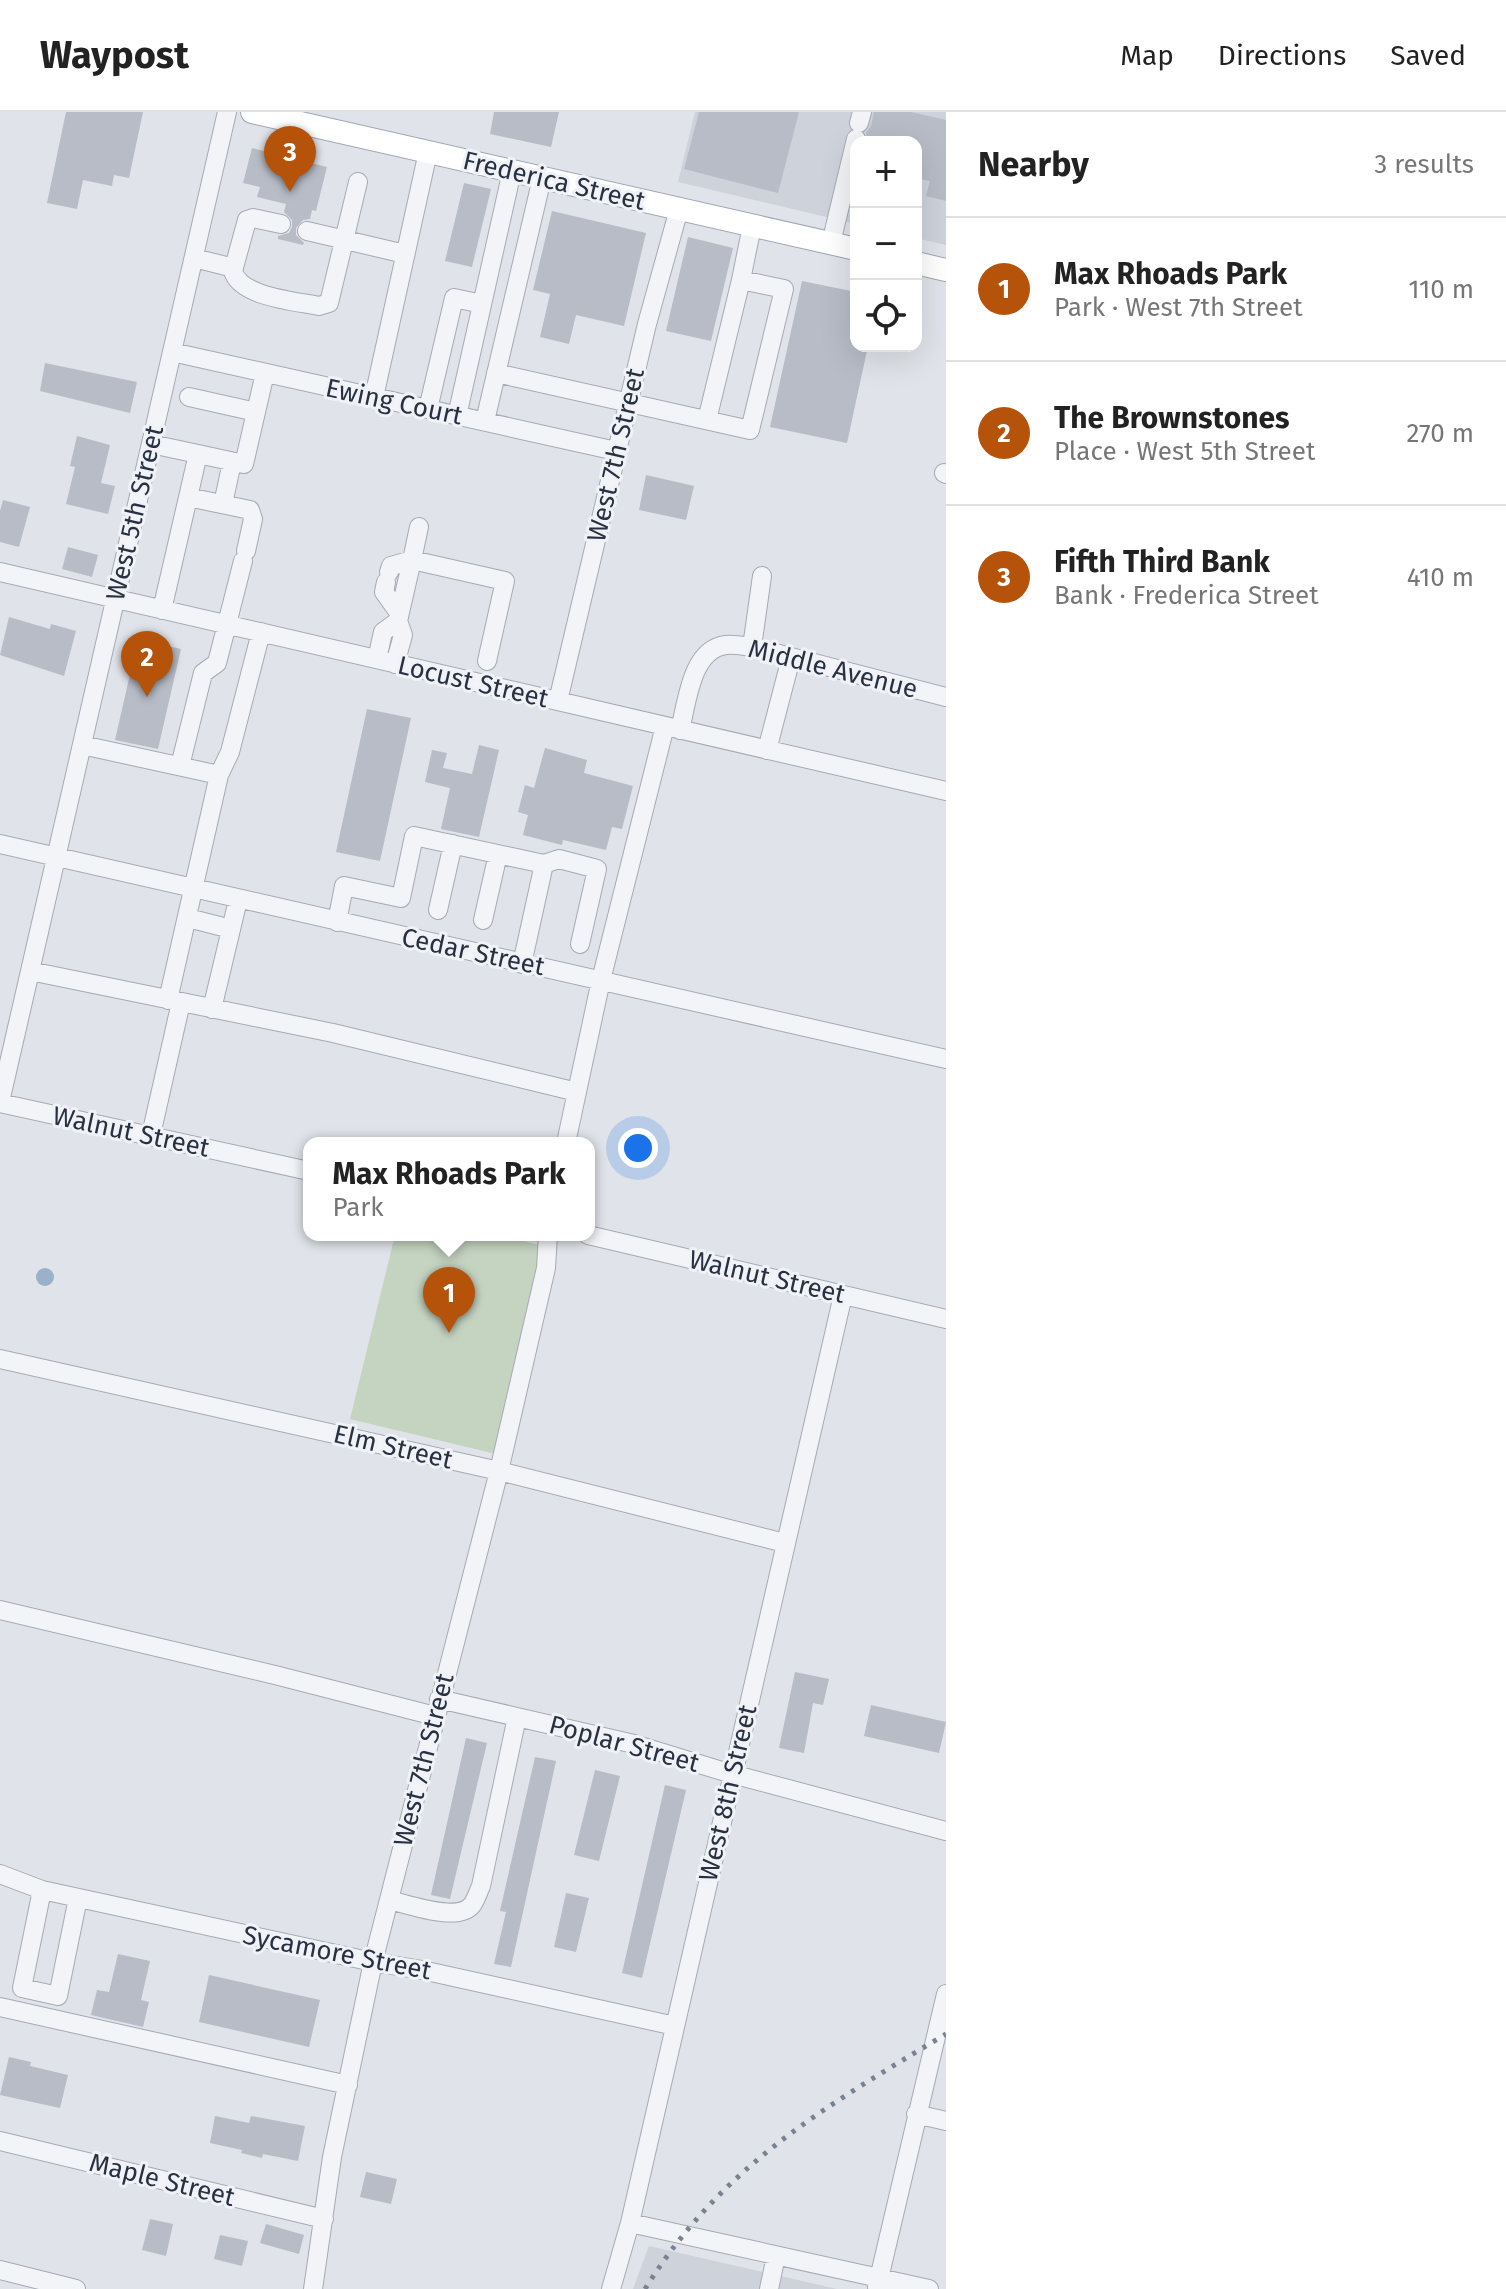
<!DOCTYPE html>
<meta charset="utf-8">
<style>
:root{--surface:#fff;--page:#f6f6f6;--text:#222;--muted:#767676;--line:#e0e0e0;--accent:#b45309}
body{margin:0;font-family:"Fira Sans",sans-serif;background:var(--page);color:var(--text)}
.controls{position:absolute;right:24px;top:24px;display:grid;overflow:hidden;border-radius:16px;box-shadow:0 8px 32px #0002}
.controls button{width:72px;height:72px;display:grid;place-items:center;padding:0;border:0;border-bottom:2px solid var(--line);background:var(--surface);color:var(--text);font:40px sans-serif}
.you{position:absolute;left:638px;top:1036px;width:28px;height:28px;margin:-20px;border:6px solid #fff;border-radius:50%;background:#1a73e8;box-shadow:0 0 0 12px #1a73e833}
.badge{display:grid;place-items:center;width:52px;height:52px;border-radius:50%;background:var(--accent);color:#fff;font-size:26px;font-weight:700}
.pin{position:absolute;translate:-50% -66px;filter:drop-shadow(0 2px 4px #0008)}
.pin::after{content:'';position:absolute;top:42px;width:28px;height:24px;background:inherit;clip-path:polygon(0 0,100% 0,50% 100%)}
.popup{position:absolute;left:303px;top:1025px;width:292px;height:104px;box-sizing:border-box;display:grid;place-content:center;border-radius:16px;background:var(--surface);filter:drop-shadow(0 2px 6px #0005);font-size:26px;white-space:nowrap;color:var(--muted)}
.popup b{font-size:30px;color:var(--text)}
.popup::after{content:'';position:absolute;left:50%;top:100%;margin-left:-16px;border:16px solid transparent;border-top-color:var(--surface)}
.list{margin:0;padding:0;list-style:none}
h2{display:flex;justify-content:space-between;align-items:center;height:104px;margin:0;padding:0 32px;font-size:34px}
h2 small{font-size:26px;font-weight:400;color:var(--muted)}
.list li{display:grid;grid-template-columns:52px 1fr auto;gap:24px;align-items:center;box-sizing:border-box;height:144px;padding:0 32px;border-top:2px solid var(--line)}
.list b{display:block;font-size:30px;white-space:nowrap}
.list p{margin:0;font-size:26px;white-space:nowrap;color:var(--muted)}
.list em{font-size:26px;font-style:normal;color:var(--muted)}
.icon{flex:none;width:44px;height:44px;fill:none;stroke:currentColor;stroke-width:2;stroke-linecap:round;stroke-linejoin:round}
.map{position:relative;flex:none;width:946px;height:2177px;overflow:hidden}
header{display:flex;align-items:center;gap:48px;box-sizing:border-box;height:112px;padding:0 40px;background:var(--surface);border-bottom:2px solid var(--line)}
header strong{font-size:38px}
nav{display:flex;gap:44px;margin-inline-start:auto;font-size:28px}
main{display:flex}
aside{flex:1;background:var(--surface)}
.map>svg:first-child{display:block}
.built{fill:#ced2db}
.green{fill:#c5d3c1}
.water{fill:#9bb0ca}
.building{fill:#b7bcc6}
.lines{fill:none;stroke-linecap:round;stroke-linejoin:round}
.minor-casing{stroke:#a5aab3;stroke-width:20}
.major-casing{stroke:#9fa7b5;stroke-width:24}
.minor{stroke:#f3f4f7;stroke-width:18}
.major{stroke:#fff;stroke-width:22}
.rail{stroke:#798293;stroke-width:5;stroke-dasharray:4 8;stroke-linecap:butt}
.labels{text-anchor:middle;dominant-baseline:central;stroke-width:6;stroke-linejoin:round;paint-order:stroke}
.street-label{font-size:26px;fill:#283141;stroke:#f0f2f7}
</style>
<header>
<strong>Waypost</strong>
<nav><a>Map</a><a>Directions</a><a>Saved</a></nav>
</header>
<main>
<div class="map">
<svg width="946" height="2177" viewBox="0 0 946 2177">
<rect width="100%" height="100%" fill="#e0e3e9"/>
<path class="built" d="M695 0H946V133L916 126V30H856V112L678 70Z
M649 2134 837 2177H633Z"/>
<path class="green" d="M395 1123H499L547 1135 496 1342 350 1307Z"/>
<path class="water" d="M36 1165a9 9 0 1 1 18 0a9 9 0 1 1-18 0Z"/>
<path class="building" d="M66 0H143L129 66 114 63 112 74 83 68 77 97 47 91Z
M494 0H559L551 35 490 22Z
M699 0H799L778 81 684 57Z
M874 0H911L946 8V89L926 84 930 69 916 66V30H868L866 21 871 14Z
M252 36 327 55 316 99 312 98 310 107 303 108 296 116V123L304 131 303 133 278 127V124L289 121 292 115V108L284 100 286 92 257 85 260 75 243 71Z
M464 71 491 77 472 155 445 149Z
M552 99 646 121 624 214 576 203 569 232 540 225 550 182 533 178Z
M688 125 733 136 711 229 666 219Z
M802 169 856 180V234H868L847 331 770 315Z
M45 251 137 270 130 301 40 279Z
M77 324 110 333 101 371 115 374 108 402 66 392 75 355 70 354Z
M646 363 694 374 686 408 639 398Z
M3 388 30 395 19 435 0 430V399Z
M68 435 98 443 92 465 62 457Z
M9 505 50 517 51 512 76 519 64 564 0 543Z
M138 527 181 537 158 637 115 628Z
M367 597 411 606 380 749 336 740Z
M479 633 499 638 479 725 441 717 450 676 425 670 432 638 447 641 443 656 472 662Z
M545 636 587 648 584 661 633 674 622 717 612 715 606 738 563 728 562 733 523 723 528 703 518 700 525 673 534 676Z
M795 1560 829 1567 823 1593 813 1591 804 1641 779 1636Z
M871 1593 946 1610 939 1641 864 1624Z
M466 1626 487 1631 450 1787 431 1783Z
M535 1645 556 1649 511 1855 494 1852 506 1800 500 1799Z
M595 1658 620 1664 599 1749 574 1743Z
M665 1673 686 1678 642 1866 622 1861Z
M566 1781 589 1786 576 1840 554 1835Z
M118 1842 150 1849 141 1888 149 1890 143 1915 91 1903 97 1878 109 1880Z
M209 1863 320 1888 309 1935 199 1910Z
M9 1945 31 1950 30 1954 68 1963 60 1996 0 1983Z
M215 2004 249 2011 251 2004 305 2014 298 2049 263 2042 262 2046 241 2041 242 2038 210 2031Z
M366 2060 397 2067 391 2092 360 2085Z
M150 2107 173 2112 166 2144 142 2138Z
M266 2112 304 2123 299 2142 260 2131Z
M220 2123 248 2129 242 2154 214 2147Z"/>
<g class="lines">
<defs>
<path id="minor" d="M859 11 862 0
M281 112 253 106 247 108 233 159C240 185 295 189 319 194L329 191 358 70
M307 119 405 142
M831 131 856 27
M194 146 234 156
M172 240 616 339
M496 261 750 318 784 177 741 168 752 114
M189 285 256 300
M374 285 428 40
M428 297 454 186 482 192
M457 304 512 59
M707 308 741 168
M485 309 542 66
M151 332 198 342 162 498
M198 342 244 352 265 261
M944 361 946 362
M188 385 250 398 253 407 246 439
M223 392 232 350
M0 460 946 679
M389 460 391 454 412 448 419 415
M386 470 384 480 399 501
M752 535 762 464
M377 547 383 520 398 509
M395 552 403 523 398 509 412 448 505 469 487 549
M558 589 647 212 679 97
M680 618C687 591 691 537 726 533 734 532 744 534 752 535L946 585
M82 633 219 663
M767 638 791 546
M180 654 203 561 217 551 243 449
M0 732 946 947
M544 752 559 747 597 757 580 832
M438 798 453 732
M188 806 231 817
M483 808 498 742
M337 810 344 774 401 786 414 724 544 752 522 852
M30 859 333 921 577 980
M168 888 219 663 230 640 261 520
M212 897 238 788
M0 990 227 0
M0 991 309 1059
M151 1023 181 890
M566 1031 601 868 665 614
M588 1123 946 1207
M0 1247 499 1359 785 1431
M0 1498 275 1563 435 1604
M439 1587 634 1632 732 1662 946 1719
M0 1762 42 1778 373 1850 422 1858 675 1914
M42 1778 22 1876 58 1884 78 1786
M389 1788C408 1792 458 1811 472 1793 476 1788 478 1780 481 1774L517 1605
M0 1895 348 1973
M916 2002 946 2009
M0 2029 324 2107
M630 2111 929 2177
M0 2158 76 2177
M877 2175 946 1882
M313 2177 332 2045 373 1850 499 1359 546 1156 548 1123
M611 2177 630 2111 843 1183
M769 2177 776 2144"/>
<path id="major" d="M252 0 856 137
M916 151 946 158"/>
</defs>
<use href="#minor" class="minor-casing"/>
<use href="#major" class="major-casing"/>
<use href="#minor" class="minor"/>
<use href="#major" class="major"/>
<path class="rail" d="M645 2177C722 2053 825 1995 946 1922"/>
</g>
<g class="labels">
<g class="street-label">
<text transform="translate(554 69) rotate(13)">Frederica Street</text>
<text transform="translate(394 290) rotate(12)">Ewing Court</text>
<text transform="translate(616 343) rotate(-77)">West 7th Street</text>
<text transform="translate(135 401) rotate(-77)">West 5th Street</text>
<text transform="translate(833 557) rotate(14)">Middle Avenue</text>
<text transform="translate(473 570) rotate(13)">Locust Street</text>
<text transform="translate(473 840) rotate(12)">Cedar Street</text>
<text transform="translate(131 1020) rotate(12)">Walnut Street</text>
<text transform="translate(767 1165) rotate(13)">Walnut Street</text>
<text transform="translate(393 1335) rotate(13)">Elm Street</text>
<text transform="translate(624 1632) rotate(15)">Poplar Street</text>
<text transform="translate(424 1648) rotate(-76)">West 7th Street</text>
<text transform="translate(728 1681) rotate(-77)">West 8th Street</text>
<text transform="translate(337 1841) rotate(11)">Sycamore Street</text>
<text transform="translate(162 2068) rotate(14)">Maple Street</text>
</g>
</g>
</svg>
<div class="controls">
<button>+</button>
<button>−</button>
<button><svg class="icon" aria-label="locate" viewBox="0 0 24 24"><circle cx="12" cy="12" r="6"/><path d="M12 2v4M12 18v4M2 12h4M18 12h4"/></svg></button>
</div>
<div class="you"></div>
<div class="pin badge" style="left:449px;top:1221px">1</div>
<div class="popup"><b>Max Rhoads Park</b>Park</div>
<div class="pin badge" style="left:147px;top:585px">2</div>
<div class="pin badge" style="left:290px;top:80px">3</div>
</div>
<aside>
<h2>Nearby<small>3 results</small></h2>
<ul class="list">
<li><span class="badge">1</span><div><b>Max Rhoads Park</b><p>Park · West 7th Street</p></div><em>110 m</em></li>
<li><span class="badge">2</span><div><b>The Brownstones</b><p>Place · West 5th Street</p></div><em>270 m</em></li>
<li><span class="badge">3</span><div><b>Fifth Third Bank</b><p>Bank · Frederica Street</p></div><em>410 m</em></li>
</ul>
</aside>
</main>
